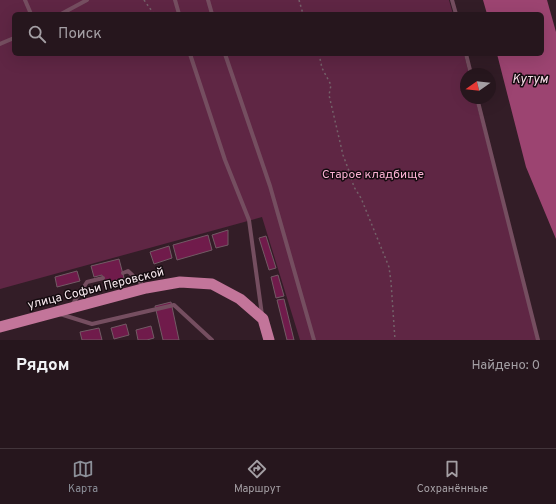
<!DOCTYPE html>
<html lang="ru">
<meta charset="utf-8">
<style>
:root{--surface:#26161d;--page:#32232a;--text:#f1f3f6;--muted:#a49fa4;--line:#42353b;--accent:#8c9099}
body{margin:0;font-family:Overpass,sans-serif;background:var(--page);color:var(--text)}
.compass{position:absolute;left:460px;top:68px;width:36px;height:36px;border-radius:50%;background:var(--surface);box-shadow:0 4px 16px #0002;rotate:256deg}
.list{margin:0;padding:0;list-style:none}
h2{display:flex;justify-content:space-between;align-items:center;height:52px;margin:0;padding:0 16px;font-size:17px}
h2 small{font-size:13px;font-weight:400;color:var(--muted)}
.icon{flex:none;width:22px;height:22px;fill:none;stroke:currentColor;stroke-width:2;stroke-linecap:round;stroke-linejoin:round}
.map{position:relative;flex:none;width:556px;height:340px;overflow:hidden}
.search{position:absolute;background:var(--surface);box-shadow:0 4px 16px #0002;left:12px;right:12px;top:12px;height:44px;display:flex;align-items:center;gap:10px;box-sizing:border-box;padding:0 14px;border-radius:6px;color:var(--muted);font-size:15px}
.sheet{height:108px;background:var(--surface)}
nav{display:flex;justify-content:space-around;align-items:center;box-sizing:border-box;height:56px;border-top:1px solid var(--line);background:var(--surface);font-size:11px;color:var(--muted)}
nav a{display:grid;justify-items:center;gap:2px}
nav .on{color:var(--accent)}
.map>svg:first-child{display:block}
.green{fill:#5f2644}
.water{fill:#9c4471}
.building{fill:#701b4b;stroke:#735a65}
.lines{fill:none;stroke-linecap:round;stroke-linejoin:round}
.path{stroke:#746169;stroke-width:1.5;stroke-dasharray:2 3;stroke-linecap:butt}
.service{stroke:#754e60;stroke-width:4}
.primary{stroke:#c3759a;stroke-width:11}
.labels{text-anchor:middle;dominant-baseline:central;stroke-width:3;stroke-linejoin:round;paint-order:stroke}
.park-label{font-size:12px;fill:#f9b0d2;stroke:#140b0f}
.street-label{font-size:12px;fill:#f8e9ef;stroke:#140b0f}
.water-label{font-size:13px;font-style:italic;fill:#f2d8e3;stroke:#140b0f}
</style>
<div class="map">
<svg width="556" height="340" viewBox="0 0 556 340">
<rect width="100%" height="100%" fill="#331d27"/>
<path class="green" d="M0 0H449L453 14H14V54H464L469 74H466V98H475L539 340H300L262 217 0 289Z"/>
<path class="water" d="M483 0H547L556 32V239L526 167 497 54H542V14H487Z"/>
<path class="building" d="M228 230V245L216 248 212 235Z
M208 235 212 250 177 260 173 245Z
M266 236 276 268 269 270 259 238Z
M169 246 172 258 154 264 150 252Z
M119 259 124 278 104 284 102 275 94 277 91 266Z
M77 271 80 281 57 287 55 277Z
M278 275 284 296 276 298 271 277Z
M284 299 294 340H287L277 300Z
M171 302 179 340H163L155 306Z
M126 324 129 335 114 339 111 328Z
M151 326 154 338 147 340H138L136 330Z
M99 328 102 340H82L80 332Z"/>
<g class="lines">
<path class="path" d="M144 0 154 14
M299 0 303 14
M319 54 322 68 331 85 329 95 343 155 349 171 354 187 361 198 389 267 391 282 395 340"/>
<path class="service" d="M25 0 31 14
M175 0 179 14
M208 0 212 14
M452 0 456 14
M61 14 87 0
M0 44 14 38
M190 54 225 160 249 220 262 315
M225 54 270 186 314 340
M466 54 471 74
M477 98 538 340
M123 273 128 271 144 286
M72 305 87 282 103 278
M60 314 92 324 174 305 212 340"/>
<path class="primary" d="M0 327 146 288 180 282 212 284 240 299 263 319 269 340"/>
</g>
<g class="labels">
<g class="park-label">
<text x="373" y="175">Старое кладбище</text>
</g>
<g class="street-label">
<text transform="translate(96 289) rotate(-14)">улица Софьи Перовской</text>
</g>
<g class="water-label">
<text x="530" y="80">Кутум</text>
</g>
</g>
</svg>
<svg class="compass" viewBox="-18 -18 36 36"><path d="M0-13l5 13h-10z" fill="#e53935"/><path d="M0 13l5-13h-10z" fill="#a49fa4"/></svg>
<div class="search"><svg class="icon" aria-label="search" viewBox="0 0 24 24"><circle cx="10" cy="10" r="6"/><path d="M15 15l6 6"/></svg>Поиск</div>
</div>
<section class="sheet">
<h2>Рядом<small>Найдено: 0</small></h2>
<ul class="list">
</ul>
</section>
<nav>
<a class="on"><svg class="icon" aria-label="map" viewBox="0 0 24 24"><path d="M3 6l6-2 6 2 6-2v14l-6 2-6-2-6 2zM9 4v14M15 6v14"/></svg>Карта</a>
<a><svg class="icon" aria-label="directions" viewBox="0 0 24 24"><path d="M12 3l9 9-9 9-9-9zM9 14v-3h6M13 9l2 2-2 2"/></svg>Маршрут</a>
<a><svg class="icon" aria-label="saved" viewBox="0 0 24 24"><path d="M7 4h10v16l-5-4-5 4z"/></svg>Сохранённые</a>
</nav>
